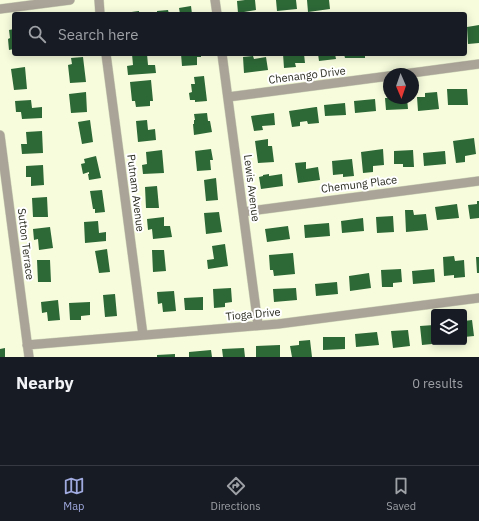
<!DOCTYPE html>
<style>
:root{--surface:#171b24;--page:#242831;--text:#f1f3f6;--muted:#9ea1a6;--line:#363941;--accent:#a0aadf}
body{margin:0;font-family:"IBM Plex Sans",sans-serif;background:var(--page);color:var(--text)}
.controls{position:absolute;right:12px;bottom:12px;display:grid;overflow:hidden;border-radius:4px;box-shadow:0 2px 10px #0003}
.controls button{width:36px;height:36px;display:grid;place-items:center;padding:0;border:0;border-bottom:1px solid var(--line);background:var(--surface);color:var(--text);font:20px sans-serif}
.compass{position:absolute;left:383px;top:68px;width:36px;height:36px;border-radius:50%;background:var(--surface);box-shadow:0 2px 10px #0003;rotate:178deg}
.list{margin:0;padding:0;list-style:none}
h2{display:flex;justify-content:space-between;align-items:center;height:52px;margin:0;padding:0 16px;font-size:17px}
h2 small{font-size:13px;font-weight:400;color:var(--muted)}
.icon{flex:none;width:22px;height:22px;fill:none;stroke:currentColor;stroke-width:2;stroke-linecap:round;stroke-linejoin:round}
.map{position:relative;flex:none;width:479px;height:357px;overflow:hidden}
.search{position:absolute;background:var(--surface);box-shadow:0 2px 10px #0003;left:12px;right:12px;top:12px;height:44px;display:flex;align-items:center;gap:10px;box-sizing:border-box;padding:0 14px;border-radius:4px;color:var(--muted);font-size:15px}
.sheet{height:108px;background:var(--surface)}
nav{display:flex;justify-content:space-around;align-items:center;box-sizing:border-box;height:56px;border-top:1px solid var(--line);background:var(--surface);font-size:11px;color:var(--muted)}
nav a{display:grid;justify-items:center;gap:2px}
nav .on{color:var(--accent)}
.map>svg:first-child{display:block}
.building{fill:#2d6837}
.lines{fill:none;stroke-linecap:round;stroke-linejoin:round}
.minor-casing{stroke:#d1d6ba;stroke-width:10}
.minor{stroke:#aaa498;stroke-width:9}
.labels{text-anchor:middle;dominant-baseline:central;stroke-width:4;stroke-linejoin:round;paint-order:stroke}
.street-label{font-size:11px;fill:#282a1e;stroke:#fff}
</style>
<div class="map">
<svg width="479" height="357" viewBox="0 0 479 357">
<rect width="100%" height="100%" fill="#f6fcdc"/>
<path class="building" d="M245 0H255L256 10 238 13 237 1Z
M276 0H296L297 9 277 11Z
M307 0H329L330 9 308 12Z
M191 6 192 14H180L179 8Z
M168 10 169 14H157V11Z
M139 11V14H124V13Z
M479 25V43L468 44 467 27Z
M14 29V49L9 50 8 39 10 38 9 30Z
M132 54H147L148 65H155L156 73 128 75 127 66 133 65Z
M181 54H201V57H197V65L182 66Z
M283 54H304L305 63H295L296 67 284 68Z
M318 54H335L336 59 319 61Z
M344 54H365V58H345Z
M253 56 254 59 266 57 268 70 244 73 243 57Z
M83 57 86 82 70 83 68 65 72 64 71 58Z
M25 67 27 89 14 90 11 69Z
M204 76 207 101 195 102V100H190L189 93 192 92 191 84H195L194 77Z
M151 80 153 101H150V106L136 107 135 101H132L130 82Z
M447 89H467L468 105H448Z
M86 92 87 112 71 113 69 94Z
M437 92 439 109 418 111 417 97H425V93Z
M385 98H407L408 109 386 110Z
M375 99 376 111 355 113 354 101Z
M31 100 32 108 42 107V118L22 119 21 112H16L15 101Z
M345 103 346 115 325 116 324 105Z
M316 107H317L319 123 308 124 307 121 300 122V126L292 127 289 111Z
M207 113 208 121H210L212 132 194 135 193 124H194V120H195L194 114Z
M274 113 275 125 262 126 263 130 254 131 251 116Z
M90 120 93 142 82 144 78 122Z
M147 120 148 130 155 129 156 140 138 142 136 121Z
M42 131 43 153 22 154 21 144H27L26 132Z
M474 138 476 154 465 156V162L456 163 453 141Z
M268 139V146H272L274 162 258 163 255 141Z
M211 149 213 160H210L211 170 197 171 195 151Z
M383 149 384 165 373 166V172L363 173 361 152Z
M162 150 164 173 143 174 142 165 147 164 146 152Z
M413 150 414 167H403V164H394V151Z
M445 151 446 164 424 166 423 153Z
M96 156 101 178 89 180 88 174H89V172L83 174 81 164 85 163 84 159Z
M352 159 354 176 343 177V174L333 175 332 161Z
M306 162V169L318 167 320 180 298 183 295 163Z
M43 165 44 185 31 186V177H26V166Z
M269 174V176L282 174 283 186 261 189 259 177 263 176V175Z
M216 178 218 200 206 201 204 180Z
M157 186 159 208H146L145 187Z
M102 190 105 212 95 213V209H93L90 191Z
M47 197 48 217H33L32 198Z
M477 201H479V218L470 219 468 205 477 204Z
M457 204 459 218 437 220 435 207Z
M405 210H413L414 215 426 214 428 230 406 232Z
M219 212 222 232 206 234 204 213Z
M393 216 394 232 377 233 376 217Z
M164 217V226H170L172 237 153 239 152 229 148 230 147 219Z
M363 218 364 231 342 233 341 221Z
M98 221 99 233 106 232V241L85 243 84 222Z
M329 223 330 236 305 238 304 225Z
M288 226 290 239 267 242 265 229Z
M50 227 53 248 39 250 38 239 34 240 33 229Z
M225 244 228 266 208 269 207 260 214 259 212 246Z
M107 249 110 272 99 273 95 251Z
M152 250H164L166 271 153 272Z
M293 253 295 274 274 276 273 270H270L269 255Z
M454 256 455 261 464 260 465 277 454 278V275L444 276 443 257Z
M476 257H479V273H477Z
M37 260H50L51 282H38Z
M401 269 402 282 393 283V287H382L381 270Z
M434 269 435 282 413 284 412 271Z
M369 273 371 288 350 291 349 276Z
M337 282 338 294 316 296 315 284Z
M231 288 232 302 225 303V307L214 308 213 289Z
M296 288 297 300 274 302 273 289Z
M174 291 176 311 163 312 162 303 158 304 157 292Z
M115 294 117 316 105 317 103 295Z
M203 297V310H185L184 298Z
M58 300 60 320 48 321 47 312 42 313 41 302Z
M90 302V315L81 316V320H70L69 303Z
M472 320 474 336 464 337V321Z
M434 325V337L431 338 432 344 422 345 420 326Z
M408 330 410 346 393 348 391 331Z
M377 332 379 345 356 347 355 334Z
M323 337H345V349L323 350Z
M310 340 312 357H292L290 346 299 345V341Z
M280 345V357H256V346Z
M5 348V357H0V349Z
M244 348 245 357H223L222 349Z
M211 350 212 357H189V352Z
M175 354V357H157V355Z"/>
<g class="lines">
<defs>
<path id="minor" d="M99 0 100 14
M215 0 217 14
M0 9 70 0
M106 54 143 335
M222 54 258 325
M404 74 479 64
M228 97 389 76
M0 135 29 357
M243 212 479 181
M27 345 278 324 479 298"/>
</defs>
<use href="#minor" class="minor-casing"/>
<use href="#minor" class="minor"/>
</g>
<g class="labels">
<g class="street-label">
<text transform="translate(307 75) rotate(-7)">Chenango Drive</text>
<text transform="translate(359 184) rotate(-7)">Chemung Place</text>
<text transform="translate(252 188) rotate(83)">Lewis Avenue</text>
<text transform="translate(136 193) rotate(83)">Putnam Avenue</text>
<text transform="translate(26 244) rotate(83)">Sutton Terrace</text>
<text transform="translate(253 314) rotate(-5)">Tioga Drive</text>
</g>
</g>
</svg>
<div class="controls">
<button><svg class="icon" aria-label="layers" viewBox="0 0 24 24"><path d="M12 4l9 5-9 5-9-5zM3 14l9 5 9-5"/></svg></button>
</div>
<svg class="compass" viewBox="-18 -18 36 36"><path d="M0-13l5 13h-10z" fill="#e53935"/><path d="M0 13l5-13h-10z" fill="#9ea1a6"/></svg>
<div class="search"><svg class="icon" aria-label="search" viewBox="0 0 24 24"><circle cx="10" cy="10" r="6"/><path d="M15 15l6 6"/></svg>Search here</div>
</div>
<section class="sheet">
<h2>Nearby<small>0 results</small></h2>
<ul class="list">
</ul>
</section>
<nav>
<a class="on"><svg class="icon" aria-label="map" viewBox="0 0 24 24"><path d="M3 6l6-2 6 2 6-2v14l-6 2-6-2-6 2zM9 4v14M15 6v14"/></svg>Map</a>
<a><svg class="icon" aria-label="directions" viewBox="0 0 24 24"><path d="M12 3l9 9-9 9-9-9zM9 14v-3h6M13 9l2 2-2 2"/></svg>Directions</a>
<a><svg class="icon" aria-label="saved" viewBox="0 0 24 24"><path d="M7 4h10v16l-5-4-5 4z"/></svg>Saved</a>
</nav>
